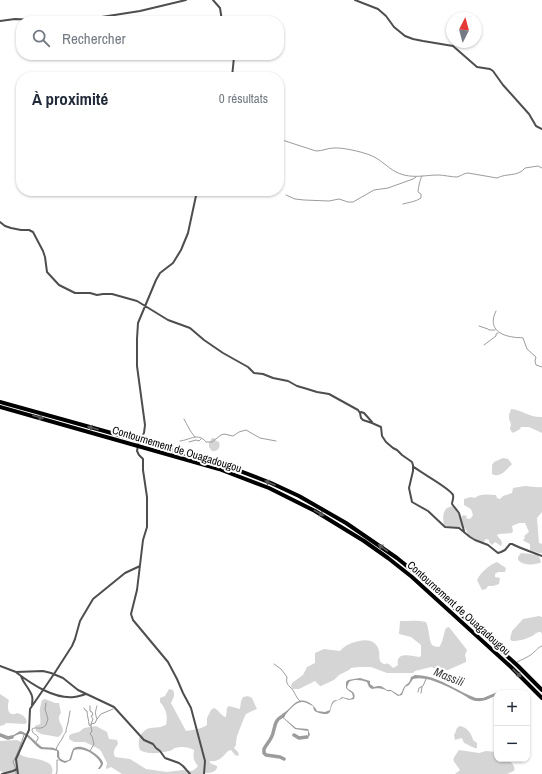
<!DOCTYPE html>
<html lang="fr">
<meta charset="utf-8">
<style>
:root{--surface:#fff;--page:#f2f2f3;--text:#1f2937;--muted:#747a83;--line:#e0e1e3}
body{margin:0;font-family:"Archivo Narrow",sans-serif;background:var(--page);color:var(--text)}
.controls{position:absolute;right:12px;bottom:12px;display:grid;overflow:hidden;border-radius:8px;box-shadow:0 1px 3px #0004}
.controls button{width:36px;height:36px;display:grid;place-items:center;padding:0;border:0;border-bottom:1px solid var(--line);background:var(--surface);color:var(--text);font:20px sans-serif}
.compass{position:absolute;left:446px;top:12px;width:36px;height:36px;border-radius:50%;background:var(--surface);box-shadow:0 1px 3px #0004;rotate:6deg}
.list{margin:0;padding:0;list-style:none}
h2{display:flex;justify-content:space-between;align-items:center;height:52px;margin:0;padding:0 16px;font-size:17px}
h2 small{font-size:13px;font-weight:400;color:var(--muted)}
.icon{flex:none;width:22px;height:22px;fill:none;stroke:currentColor;stroke-width:2;stroke-linecap:round;stroke-linejoin:round}
.map{position:relative;flex:none;width:542px;height:774px;overflow:hidden}
.search{position:absolute;background:var(--surface);box-shadow:0 1px 3px #0004;left:16px;top:16px;width:268px;height:44px;display:flex;align-items:center;gap:10px;box-sizing:border-box;padding:0 14px;border-radius:16px;color:var(--muted);font-size:15px}
.panel{position:absolute;background:var(--surface);box-shadow:0 1px 3px #0004;left:16px;top:72px;width:268px;height:124px;border-radius:16px}
.map>svg:first-child{display:block}
.green{fill:#d5d5d5}
.water{fill:#9c9c9c}
.lines{fill:none;stroke-linecap:round;stroke-linejoin:round}
.stream{stroke:#9c9c9c;stroke-width:1}
.river{stroke:#9c9c9c;stroke-width:3.5}
.minor{stroke:#4e4e4e;stroke-width:2}
.highway{stroke:#000;stroke-width:4}
.oneway{fill:#595959}
.labels{text-anchor:middle;dominant-baseline:central;stroke-width:4;stroke-linejoin:round;paint-order:stroke}
.street-label{font-size:11px;fill:#000;stroke:#fff}
.water-label{font-size:12px;font-style:italic;fill:#3d3d3d;stroke:#fff}
</style>
<div class="map">
<svg width="542" height="774" viewBox="0 0 542 774">
<rect width="100%" height="100%" fill="#fff"/>
<path class="green" d="M511 409C523 410 530 418 542 417V433L529 427H521L520 429 513 433 511 431 510 429 511 424 509 419V415Z
M212 438H215V440L219 442C221 447 218 452 212 451L209 447V443Z
M503 458 508 459 512 464C507 469 500 479 492 474V465L494 462Z
M525 486C530 486 537 488 542 487V512L537 518 539 543 542 544V553H539L530 550V544L524 541 523 540 525 538 524 536 529 532 525 523H519L512 526 513 531 512 533 499 534 497 535C499 539 504 541 501 546L495 542 492 545 489 542V540L486 539 483 543 469 536 465 528 446 526 444 525C443 520 442 512 447 508 447 508 453 506 453 506L461 518 463 515 467 516 466 518 469 519 471 518 473 515 471 509 464 505V499L471 497 475 498C480 493 489 495 496 495L497 498 500 499 503 496 512 493 513 488Z
M521 553 532 554 533 555C538 555 540 556 541 562L540 563C532 565 524 566 518 560V557Z
M497 562 506 568 505 572H498L495 574V577L500 578 499 584 493 586H488L486 589 482 590 477 580C481 572 489 565 497 562Z
M539 616 542 617V635L541 632C536 632 536 634 532 636 527 639 518 641 512 641L510 639 512 631 523 619Z
M400 621C408 621 418 620 426 622 429 628 429 641 432 645 434 646 436 647 439 647 443 643 443 635 446 628L449 627 467 650 465 655 466 659V662L448 670H441L431 667 415 671 413 673H387L371 667H359L351 668 349 670 339 675 334 680 321 686H320L315 681 299 689H292L291 686 292 683 303 675 307 667 315 663V653L324 649 340 651C345 645 351 643 359 641 368 639 377 641 379 651 380 655 378 660 382 663 387 666 384 662 389 664 390 665 392 667 393 668L395 667 398 665C395 651 412 656 419 657L421 656V645L411 637 399 634Z
M169 689 173 690 174 693V696L171 703 186 731C193 730 201 729 207 725V718L211 710 214 708C219 710 221 716 226 717L227 708 229 706 240 709 241 701 243 697 248 696 252 698 256 707 257 709 252 711 246 714 244 718 237 736 236 742V745L234 748 238 752 239 755 237 756 235 755 231 750 228 751C222 757 220 762 210 761V763L217 766V768C214 773 210 773 204 773V774H122L111 767 107 769 106 768 107 763 101 751 99 749 85 742H74L69 739V736L71 734 79 732 84 728 96 726 107 732 109 739 117 740 118 744C115 748 112 752 115 757L130 759 146 769 167 772 183 770 191 771 194 770 198 766C193 760 193 757 194 750 189 747 181 746 175 748 171 750 173 750 169 751 160 753 148 755 140 750 137 743 139 733 147 729 151 727 156 728 160 727 161 727 165 725 166 725 168 715 166 709 160 702V698L165 696Z
M0 694 9 700C7 706 7 718 17 713 22 714 26 717 27 722L25 724 6 723 4 725 0 726Z
M45 699 55 703H59L61 713C53 722 71 729 58 737L41 734 36 731 35 726 40 724C41 720 40 718 40 714 39 709 41 705 42 700Z
M460 726C467 727 472 734 473 740L477 743V748C474 749 468 744 464 743L462 738 455 740 454 735C457 731 455 728 460 726Z
M17 740 21 742V746L19 748 18 753C20 754 21 755 23 756 33 760 56 758 52 774H7L0 771V741Z
M459 750 479 753 486 751 497 752V759H507C511 762 516 766 514 771L507 774H455L460 770C452 758 451 762 459 750Z"/>
<path class="water" d="M415 675C438 675 456 691 476 698H483L502 690 505 691 507 693H497V695C491 698 484 702 476 701 472 701 467 697 462 694 449 687 427 675 413 679L409 685 405 687 402 695 398 696 391 691C387 692 387 690 383 689 380 688 375 688 372 689L369 687 367 682C361 680 354 679 349 682L347 687 348 689C353 692 356 693 354 699L349 700 343 698C340 700 337 700 334 702 328 708 335 717 319 713 314 711 314 711 313 706 310 705 306 702 303 702 296 701 288 711 284 717V718L296 728 308 729 310 735 307 738H303L308 736V731L295 729 282 717V714C292 709 295 696 308 702 313 705 315 707 317 711L325 712 330 710C333 695 335 704 342 697L350 699 352 698 353 697 352 693 349 691 346 688V682L348 680 360 678 370 681V684L374 687C381 685 381 686 387 690H391L399 695C403 692 402 690 404 687 408 682 409 685 411 677Z
M20 731C29 733 35 742 42 747 48 748 54 746 59 751 60 757 57 758 65 761L69 760C71 756 71 753 73 749 80 741 104 757 103 764 103 765 100 769 100 769H98L101 764C97 755 84 747 74 750L71 760 65 763 60 761 57 757V751C52 749 46 750 41 749 36 747 27 733 20 734 17 734 12 738 9 739H8V737L12 736Z"/>
<g class="lines">
<path class="stream" d="M279 139 316 151C323 151 327 148 334 148 342 147 369 153 376 158 386 164 392 172 404 175 416 178 427 175 438 175 444 175 451 177 457 177 461 176 464 173 468 173L497 178C506 173 518 177 525 168L538 166 542 168
M286 195 295 199 304 200 329 201 339 199 348 202H353L374 190 388 188 413 179 416 177
M403 204C410 202 415 202 421 198V194L418 192C418 189 420 179 422 176
M496 311C488 327 498 335 513 337 516 338 519 337 523 338L527 349 536 357 535 361 536 365 542 367
M479 326 488 329 489 330H495
M484 345 496 336V334L498 333
M184 419C188 426 189 430 195 437
M180 441C190 440 198 432 206 442H212L221 435 224 434 233 436 239 432 246 430 260 438 276 441
M189 442 196 440 199 441 201 439
M517 662C521 660 531 656 534 652 538 649 537 648 542 646
M274 664 281 669 287 677C285 686 291 686 294 692 296 696 297 698 300 701
M418 692 419 688 423 686 426 679
M421 693 422 687
M90 706V711L92 712 93 715 91 716 93 719 91 724
M84 708 85 710 87 711C87 716 89 720 89 725L91 726
M97 719 101 714 113 709
M36 742 38 739V737C36 734 32 734 32 729 37 726 40 731 46 725L48 719 45 709 46 703
M56 750C57 744 61 742 63 737 64 735 64 734 66 732 66 728 67 727 68 723 69 719 69 715 70 711
M90 751 94 744 92 736 90 734 92 731 91 727V724L95 723 97 719C95 714 95 712 97 706
M16 774V769L13 762C18 754 21 743 24 735
M56 774 57 772V760H58"/>
<path class="river" d="M283 716C272 721 276 730 271 738 269 742 266 745 264 749V753L266 755 280 757 284 759
M0 735 8 738 12 737
M294 735 299 738 307 737"/>
<path class="minor" d="M213 0 220 8 222 21
M355 0 378 9 386 16 394 27 405 36 413 39 423 41 453 46 477 67 490 69 493 71 503 85 529 114 536 126 542 129
M0 21 15 19 58 21
M76 21 140 11 186 0
M232 77 234 57 233 55
M197 191 188 233 181 250 173 263 160 273 156 280 138 323 137 339V366L145 425 144 433 139 440 137 451 139 455 143 459V470L147 497V527L143 540 137 590 131 614 133 620 168 662 177 679 183 693 191 708 205 761 204 774
M0 222 5 226 11 228 21 230H29L33 232 43 251 45 257 47 272 59 285 75 293H90L97 295 103 294H112L137 301 168 320 190 328 204 340 223 353 248 367 254 373 263 374 273 378 288 381 297 386 304 388 317 392 329 394 358 410 360 413 361 418 363 420 372 423 381 427 382 436 386 442 393 448 397 450 402 455 412 462 413 465V471L409 488 412 502 428 511 445 527 459 528 470 537 475 540 488 545 498 553 501 552 505 550 510 544H512C522 549 532 552 542 556
M361 412 364 413 372 422
M414 467C421 473 450 488 453 495 454 498 452 501 452 504L459 513 464 531
M0 666 16 672 43 671 51 673 63 678 78 690 114 707 144 740 153 744 156 748 160 751 165 758 179 763 183 766 190 774
M17 673C33 685 54 699 74 697 78 697 82 695 86 694
M21 676C23 683 30 689 32 696 33 699 32 703 32 706
M2 774 13 771 17 769
M18 774 16 759 29 730 30 709 54 674 72 646 75 639 80 621 93 599 125 573 140 566"/>
<path class="highway" d="M0 402 219 463 271 483 299 496 346 523 397 558 418 575 439 594 518 666 542 690
M0 407 219 469 269 488 315 511 364 541 388 558 412 577 511 667 542 698"/>
</g>
<defs><path id="oneway-solid" d="M-6-.8H1V-3.2L6.5 0L1 3.2V.8H-6Z"/></defs>
<g class="oneway">
<use href="#oneway-solid" transform="translate(38 417) rotate(16)"/>
<use href="#oneway-solid" transform="translate(93 428) rotate(-164)"/>
<use href="#oneway-solid" transform="translate(270 483) rotate(-157)"/>
<use href="#oneway-solid" transform="translate(319 513) rotate(29)"/>
<use href="#oneway-solid" transform="translate(383 548) rotate(-145)"/>
<use href="#oneway-solid" transform="translate(517 673) rotate(44)"/>
</g>
<g class="labels">
<g class="street-label">
<text transform="translate(177 449) rotate(17)">Contournement de Ouagadougou</text>
<text transform="translate(459 608) rotate(42)">Contournement de Ouagadougou</text>
</g>
<g class="water-label">
<text transform="translate(449 677) rotate(22)">Massili</text>
</g>
</g>
</svg>
<div class="controls">
<button>+</button>
<button>−</button>
</div>
<svg class="compass" viewBox="-18 -18 36 36"><path d="M0-13l5 13h-10z" fill="#e53935"/><path d="M0 13l5-13h-10z" fill="#747a83"/></svg>
<div class="search"><svg class="icon" aria-label="search" viewBox="0 0 24 24"><circle cx="10" cy="10" r="6"/><path d="M15 15l6 6"/></svg>Rechercher</div>
<section class="panel">
<h2>À proximité<small>0 résultats</small></h2>
<ul class="list">
</ul>
</section>
</div>
